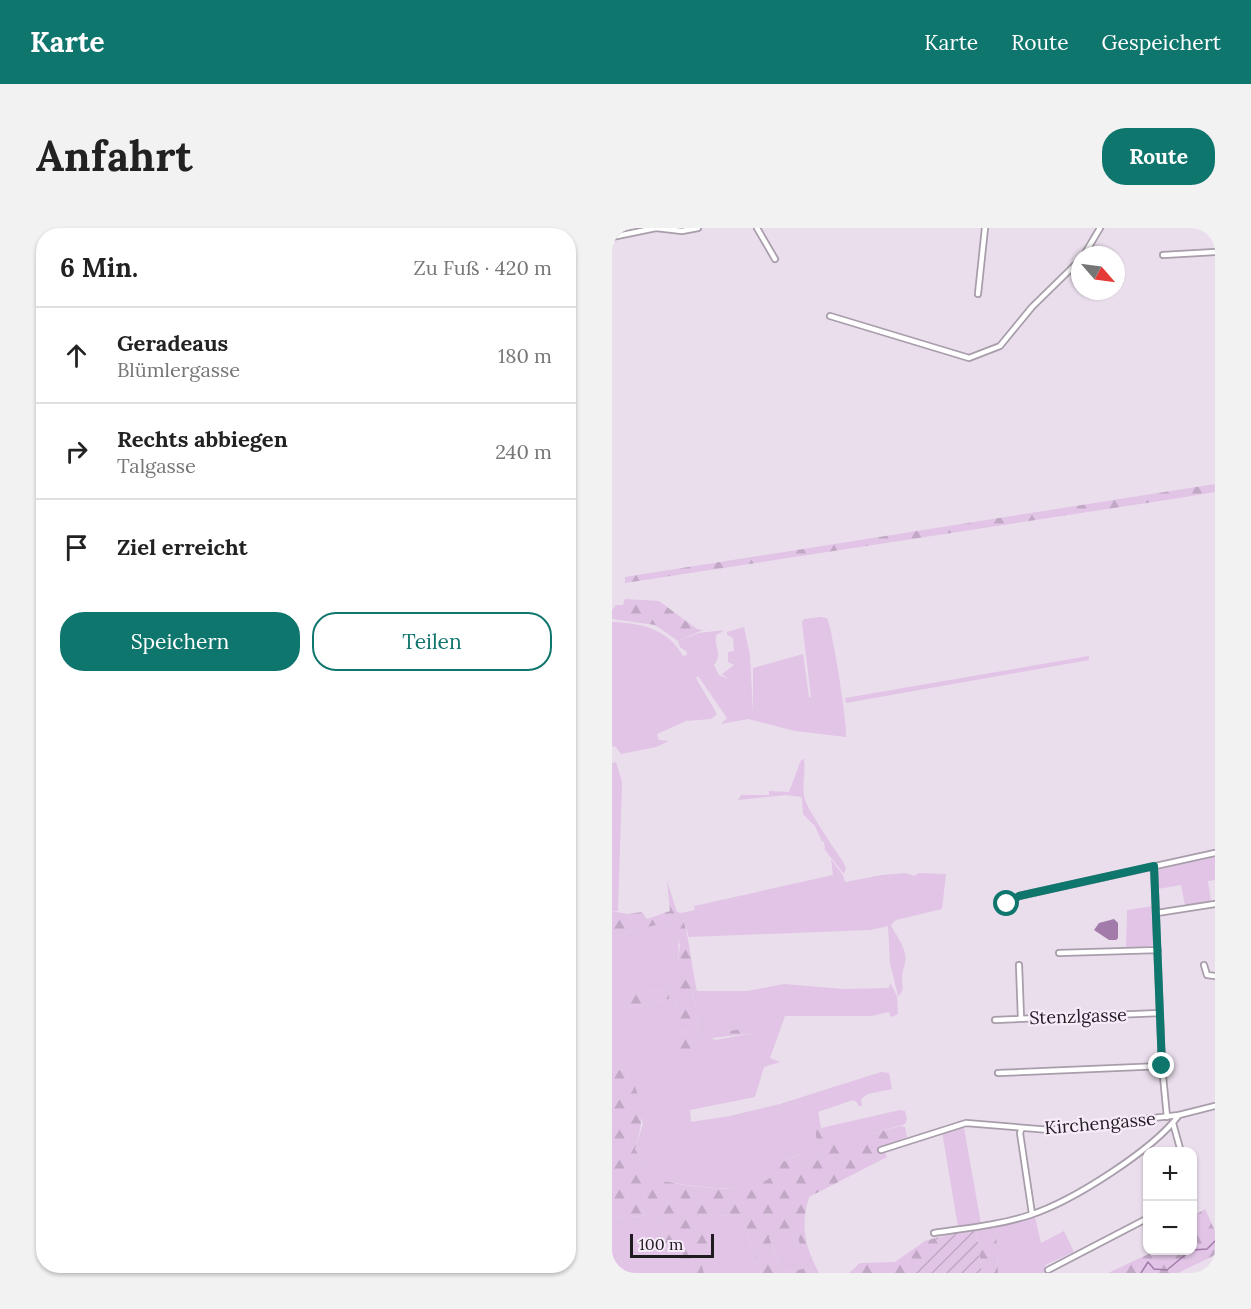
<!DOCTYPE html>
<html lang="de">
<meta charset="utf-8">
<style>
:root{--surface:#fff;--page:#f2f2f2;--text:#222;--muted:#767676;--line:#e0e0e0;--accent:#0f766e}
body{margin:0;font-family:Lora,serif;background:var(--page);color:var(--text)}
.controls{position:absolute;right:18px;bottom:18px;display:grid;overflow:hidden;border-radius:12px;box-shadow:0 2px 4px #0004}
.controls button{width:54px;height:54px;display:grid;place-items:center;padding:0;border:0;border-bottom:2px solid var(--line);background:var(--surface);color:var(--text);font:30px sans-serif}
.compass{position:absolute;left:459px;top:18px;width:54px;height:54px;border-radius:50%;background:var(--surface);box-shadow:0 2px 4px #0004;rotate:118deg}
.scale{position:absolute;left:18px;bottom:15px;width:84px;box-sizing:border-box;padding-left:6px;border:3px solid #201b20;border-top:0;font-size:16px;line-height:21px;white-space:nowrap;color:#201b20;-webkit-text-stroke:4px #f7ebf9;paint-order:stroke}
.stop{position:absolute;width:18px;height:18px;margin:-14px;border:4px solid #0f766e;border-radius:50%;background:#fff}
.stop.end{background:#0f766e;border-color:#fff;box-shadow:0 2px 6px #0008}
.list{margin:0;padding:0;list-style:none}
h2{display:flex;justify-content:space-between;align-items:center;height:78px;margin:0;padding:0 24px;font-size:26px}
h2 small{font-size:20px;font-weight:400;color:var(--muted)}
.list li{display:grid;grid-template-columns:39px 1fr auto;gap:18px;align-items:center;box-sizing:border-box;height:96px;padding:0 24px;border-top:2px solid var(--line)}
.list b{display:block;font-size:22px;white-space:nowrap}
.list p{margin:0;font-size:20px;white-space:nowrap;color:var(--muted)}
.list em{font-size:20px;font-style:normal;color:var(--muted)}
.actions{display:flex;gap:12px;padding:18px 24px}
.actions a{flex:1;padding:14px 0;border:2px solid var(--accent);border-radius:24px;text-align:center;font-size:21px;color:var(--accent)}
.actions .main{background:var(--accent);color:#fff}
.icon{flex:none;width:33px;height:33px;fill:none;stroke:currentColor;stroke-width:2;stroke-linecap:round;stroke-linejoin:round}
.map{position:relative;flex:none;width:603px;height:1045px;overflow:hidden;border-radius:24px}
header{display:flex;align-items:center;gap:36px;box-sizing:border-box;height:84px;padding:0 30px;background:var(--accent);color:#fff}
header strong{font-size:28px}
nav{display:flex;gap:33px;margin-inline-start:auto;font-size:21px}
.intro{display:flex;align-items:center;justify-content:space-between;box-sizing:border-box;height:144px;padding:0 36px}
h1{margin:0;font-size:42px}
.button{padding:15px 27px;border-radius:24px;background:var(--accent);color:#fff;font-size:21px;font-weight:700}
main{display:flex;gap:36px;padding:0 36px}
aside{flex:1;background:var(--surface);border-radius:24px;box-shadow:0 2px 4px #0004}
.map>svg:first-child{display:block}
.grass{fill:#e1c4e6}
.forest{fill:url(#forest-firs);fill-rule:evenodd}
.garden{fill:url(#garden-furrows)}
.water{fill:#a37baa}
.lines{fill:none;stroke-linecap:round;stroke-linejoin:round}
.stream{stroke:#a37baa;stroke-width:1.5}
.street-casing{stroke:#a89daa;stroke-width:8}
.street{stroke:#fff;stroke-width:4.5}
.route{stroke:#0f766e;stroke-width:8}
.labels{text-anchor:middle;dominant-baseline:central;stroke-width:4.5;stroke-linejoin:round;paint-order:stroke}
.street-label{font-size:18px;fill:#201b20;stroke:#f7ebf9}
</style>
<header>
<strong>Karte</strong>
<nav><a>Karte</a><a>Route</a><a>Gespeichert</a></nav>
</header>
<div class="intro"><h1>Anfahrt</h1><a class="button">Route</a></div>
<main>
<aside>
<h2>6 Min.<small>Zu Fuß · 420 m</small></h2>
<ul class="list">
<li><svg class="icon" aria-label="ahead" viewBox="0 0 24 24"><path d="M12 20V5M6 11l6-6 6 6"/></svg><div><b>Geradeaus</b><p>Blümlergasse</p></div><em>180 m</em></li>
<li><svg class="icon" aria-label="right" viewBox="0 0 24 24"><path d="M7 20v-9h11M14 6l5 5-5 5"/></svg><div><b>Rechts abbiegen</b><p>Talgasse</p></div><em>240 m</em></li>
<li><svg class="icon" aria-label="arrive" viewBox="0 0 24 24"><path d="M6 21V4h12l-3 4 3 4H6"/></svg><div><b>Ziel erreicht</b></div></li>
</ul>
<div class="actions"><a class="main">Speichern</a><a>Teilen</a></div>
</aside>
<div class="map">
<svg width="603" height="1045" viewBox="0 0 603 1045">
<defs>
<pattern id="forest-firs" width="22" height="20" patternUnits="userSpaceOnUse" patternTransform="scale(1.5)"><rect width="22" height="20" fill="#e1c4e6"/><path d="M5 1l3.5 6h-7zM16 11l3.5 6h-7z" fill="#c1a8c5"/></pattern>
<pattern id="garden-furrows" width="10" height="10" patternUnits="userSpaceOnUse" patternTransform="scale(1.5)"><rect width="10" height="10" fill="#e1c4e6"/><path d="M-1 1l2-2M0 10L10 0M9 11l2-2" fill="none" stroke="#c1a8c5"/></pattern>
</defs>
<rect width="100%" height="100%" fill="#eadeec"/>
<path class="grass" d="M208 389 215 390C220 398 236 499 234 509L183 503 136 491 109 496 115 490 86 448 84 450 105 486 99 491 74 493 45 506 47 512 57 513 44 519 9 526 4 519 0 518V394C30 395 56 401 71 428L75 427V424L68 419 66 413 87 405 113 402 104 407C102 421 111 425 102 437L107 447 117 452 110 446 122 437 116 434V424L122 423 121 410 115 407V404L132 399 138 427 141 486V440L191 426 197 469H199L190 394 192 391Z
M477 428V432L234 475 233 470Z
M192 531C194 545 189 557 193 572 196 582 223 622 230 632L234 640 232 646 213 622 212 613 210 614 203 598 191 586 190 569 174 567 126 572 129 567H157V563L177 564 189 532Z
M4 534 10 554 6 683H0V535Z
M603 627V652L596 653 599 674 573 677 569 657 546 661V644L549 639Z
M219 631 231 647 233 654 270 647 294 645 302 648 307 645 334 646 330 681 284 692 279 697C285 709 290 714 293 726 295 734 290 743 290 750 290 758 293 762 286 768L278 735 276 698 258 702 77 709 69 685 83 682 82 678 221 647Z
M541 678 542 717 514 721 515 682Z
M58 693C73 715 64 737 63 761 61 781 80 801 64 820L80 827 91 826 99 810 104 812 141 805 143 800 85 808 86 783 80 766 85 763H135L172 756 232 761 277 760 278 755 285 768 286 786 279 789 277 784 259 788H173L158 830 168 834 152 839 143 869 78 882 79 894 118 888 168 876 269 844 277 845 280 861 256 866 249 871 250 878H246L245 874 241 872 203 885 210 926 201 936 189 937 187 926 168 935C167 939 166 945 163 948 143 971 67 956 40 951L23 921 31 896 16 842 0 841V782L57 771 58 761 0 768V709Z
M288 882 293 883 295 891 293 896 217 919 209 900Z
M352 900 369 996 346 999 330 904Z
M44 983 62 1045H0V990L30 988Z
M129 987 149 1045H92L86 1025 96 1022 95 1000 104 988Z
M423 989 429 1015 452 1003 462 1024 433 1037 435 1045H386L384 999Z
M185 998 191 1041 174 1044 169 1043 157 1008Z"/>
<path class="forest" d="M603 256V264L567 270 13 355V349Z
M13 371 47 373 85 401 91 402 66 413 43 397 0 391V382L4 377H11Z
M55 653 65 684 69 685C78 710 79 737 85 763L80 767 86 783 85 808 144 799 141 805 100 810 101 821 94 831 91 826 75 830 64 826V820L71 804 62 764 68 717 58 693 0 709V683L15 686 30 684 35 691 58 683Z
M58 761 57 771 0 782V768Z
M0 841 16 842C30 874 34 886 23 921L40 951C72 957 156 976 168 935L188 926 189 937 201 936 210 926C203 913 203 900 203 885L206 883 209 900 217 918 289 898 293 899 295 909 271 918 275 929 197 969C188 999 193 1018 207 1045H149L129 987 104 988 95 1000 96 1022 86 1025 92 1045H62L44 983 30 988 0 990ZM185 999 191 1041 174 1044 169 1043 157 1009Z
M593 981 603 1003V1027L566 1045H496L543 1023 580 1022 581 988Z
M384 999 386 1045H370L364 1001Z
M323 1010 328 1018 293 1045H237L248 1035 283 1034 313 1013Z"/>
<path class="garden" d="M364 1001 370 1045H293L327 1018 323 1010Z"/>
<path class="water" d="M502 691 506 695V710L504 712H497L482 702 487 695Z"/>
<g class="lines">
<path class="stream" d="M0 1 3 0
M580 1022 595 1021 603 1013
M529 1045 536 1034 542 1041 555 1042 579 1022"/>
<defs>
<path id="street" d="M145 0 163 31
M0 9 44 0 70 3 86 0
M472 27 488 0
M551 27 603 24
M366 66 373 0
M218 88 357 130 388 118 420 79 468 32
M542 638 550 838 555 889
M395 676 407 668 603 625
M545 685 603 676
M447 725 546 722
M407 737 409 790
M592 737 595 747 603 748
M383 792 548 785
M386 845 550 838
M561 895 569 924
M410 900 408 905 420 986
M269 922 354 895 438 902 567 887 603 878
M322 1005C355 1000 387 997 418 987 461 973 541 922 567 887
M436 1042 536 990"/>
</defs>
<use href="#street" class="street-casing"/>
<use href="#street" class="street"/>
</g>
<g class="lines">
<path class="route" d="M395 676 407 668 542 638 550 838"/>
</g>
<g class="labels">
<g class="street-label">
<text transform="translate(466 788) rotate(-2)">Stenzlgasse</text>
<text transform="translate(488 895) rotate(-5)">Kirchengasse</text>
</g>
</g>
</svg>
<div class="controls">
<button>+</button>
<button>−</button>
</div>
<svg class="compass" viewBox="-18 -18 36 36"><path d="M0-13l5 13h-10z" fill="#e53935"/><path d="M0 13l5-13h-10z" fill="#767676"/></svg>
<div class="scale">100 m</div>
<div class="stop" style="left:395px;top:676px"></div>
<div class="stop end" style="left:550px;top:838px"></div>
</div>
</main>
